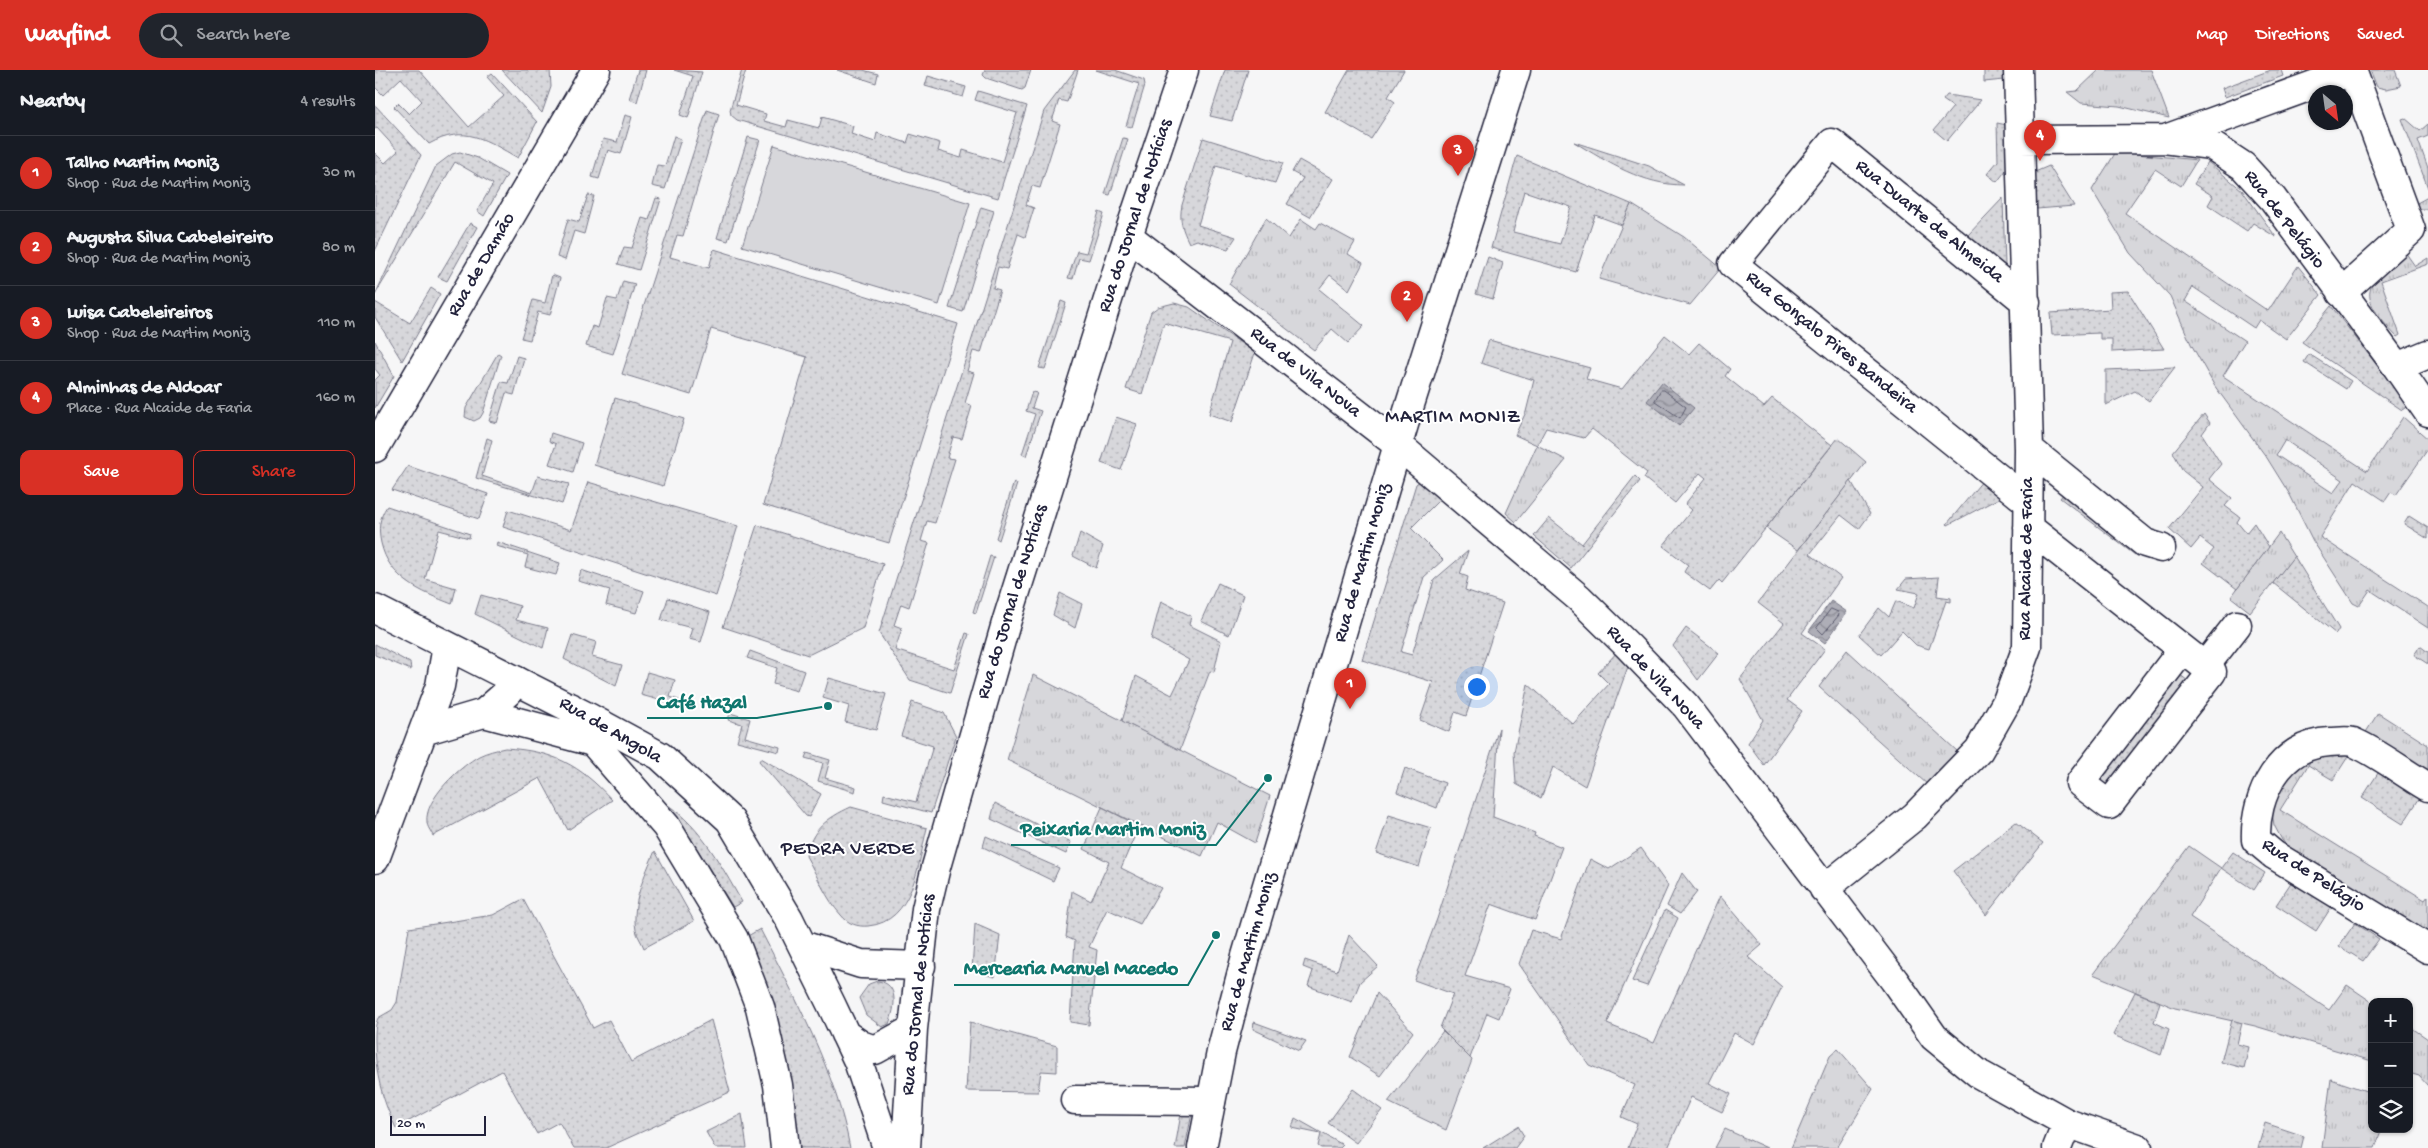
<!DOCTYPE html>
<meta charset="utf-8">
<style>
:root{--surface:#171b24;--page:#20242c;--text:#f1f3f6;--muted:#9ea1a6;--line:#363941;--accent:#d93025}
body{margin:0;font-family:"Gochi Hand",sans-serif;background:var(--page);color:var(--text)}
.controls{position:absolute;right:15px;bottom:15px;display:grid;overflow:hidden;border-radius:10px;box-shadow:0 1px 4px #0004}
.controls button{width:45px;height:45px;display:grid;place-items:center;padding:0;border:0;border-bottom:1px solid var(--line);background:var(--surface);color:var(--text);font:25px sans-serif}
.compass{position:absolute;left:1933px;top:15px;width:45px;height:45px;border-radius:50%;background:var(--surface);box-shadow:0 1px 4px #0004;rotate:151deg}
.scale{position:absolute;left:15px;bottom:12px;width:96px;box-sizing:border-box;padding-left:5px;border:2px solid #22223b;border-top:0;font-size:14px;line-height:18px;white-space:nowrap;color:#22223b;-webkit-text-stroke:4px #fff;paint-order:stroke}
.you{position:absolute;left:1101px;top:616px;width:18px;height:18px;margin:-12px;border:4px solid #fff;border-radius:50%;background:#1a73e8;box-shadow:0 0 0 8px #1a73e833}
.badge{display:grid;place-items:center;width:32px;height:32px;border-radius:50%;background:var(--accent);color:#fff;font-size:16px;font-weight:700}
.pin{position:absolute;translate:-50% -41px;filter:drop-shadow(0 1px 2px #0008)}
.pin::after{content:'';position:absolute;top:26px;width:18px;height:15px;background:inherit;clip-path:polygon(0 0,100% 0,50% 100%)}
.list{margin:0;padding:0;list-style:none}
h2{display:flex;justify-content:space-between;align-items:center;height:65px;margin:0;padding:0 20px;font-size:21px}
h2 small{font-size:16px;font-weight:400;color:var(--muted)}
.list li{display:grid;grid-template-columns:32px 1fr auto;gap:15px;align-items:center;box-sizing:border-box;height:75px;padding:0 20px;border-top:1px solid var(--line)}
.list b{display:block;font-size:19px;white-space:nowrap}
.list p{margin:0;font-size:16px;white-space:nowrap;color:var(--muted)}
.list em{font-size:16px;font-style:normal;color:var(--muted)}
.actions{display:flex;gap:10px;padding:15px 20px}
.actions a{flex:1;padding:11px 0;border:1px solid var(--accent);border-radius:10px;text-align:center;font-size:18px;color:var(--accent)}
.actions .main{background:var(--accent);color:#fff}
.icon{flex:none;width:28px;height:28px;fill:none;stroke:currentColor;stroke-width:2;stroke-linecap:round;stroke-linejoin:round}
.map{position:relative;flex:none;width:2053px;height:1078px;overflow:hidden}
header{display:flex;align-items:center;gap:30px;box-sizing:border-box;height:70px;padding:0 25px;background:var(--accent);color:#fff}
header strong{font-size:24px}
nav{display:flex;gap:28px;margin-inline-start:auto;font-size:18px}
.search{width:350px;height:45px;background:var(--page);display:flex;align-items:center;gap:12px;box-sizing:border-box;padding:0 18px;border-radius:28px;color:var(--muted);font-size:19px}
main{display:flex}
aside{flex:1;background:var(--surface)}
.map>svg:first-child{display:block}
.grass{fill:url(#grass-tufts);stroke:#7c7c8b;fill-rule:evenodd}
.park{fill:url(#park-dots);stroke:#7c7c8b;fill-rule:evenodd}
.pitch{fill:#d7d7db;stroke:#7c7c8b}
.water{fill:url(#water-waves);stroke:#767685}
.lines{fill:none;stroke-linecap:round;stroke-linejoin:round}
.shore{stroke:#5a5a6d;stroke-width:1}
.pedestrian-casing{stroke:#22223b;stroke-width:31}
.minor-casing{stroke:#22223b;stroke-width:31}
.tertiary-casing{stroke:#22223b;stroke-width:31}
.pedestrian{stroke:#fff;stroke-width:28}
.minor{stroke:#fff;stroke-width:28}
.tertiary{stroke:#fff;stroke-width:28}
.labels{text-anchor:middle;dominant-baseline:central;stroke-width:4;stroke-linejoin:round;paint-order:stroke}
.street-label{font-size:19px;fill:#22223b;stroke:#fff}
.neighbourhood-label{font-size:20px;letter-spacing:1px;fill:#22223b;stroke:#fff}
.leader{fill:none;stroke:#0f766e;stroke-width:2}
.callout-dot{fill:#0f766e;stroke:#fff;stroke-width:2}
.callout-label{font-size:20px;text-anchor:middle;font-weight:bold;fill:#0f766e;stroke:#fff;stroke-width:4;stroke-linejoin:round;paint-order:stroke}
</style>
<header>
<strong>Wayfind</strong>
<div class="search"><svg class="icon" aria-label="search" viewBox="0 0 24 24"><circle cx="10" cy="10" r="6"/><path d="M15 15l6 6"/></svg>Search here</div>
<nav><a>Map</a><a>Directions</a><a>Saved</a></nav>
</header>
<main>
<aside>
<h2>Nearby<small>4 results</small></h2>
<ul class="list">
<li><span class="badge">1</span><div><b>Talho Martim Moniz</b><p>Shop · Rua de Martim Moniz</p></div><em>30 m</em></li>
<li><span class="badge">2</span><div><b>Augusta Silva Cabeleireiro</b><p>Shop · Rua de Martim Moniz</p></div><em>80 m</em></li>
<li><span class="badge">3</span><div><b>Luisa Cabeleireiros</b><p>Shop · Rua de Martim Moniz</p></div><em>110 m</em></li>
<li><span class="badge">4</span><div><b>Alminhas de Aldoar</b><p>Place · Rua Alcaide de Faria</p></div><em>160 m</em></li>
</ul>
<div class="actions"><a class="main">Save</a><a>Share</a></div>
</aside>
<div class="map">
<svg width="2053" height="1078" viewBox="0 0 2053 1078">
<defs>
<pattern id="grass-tufts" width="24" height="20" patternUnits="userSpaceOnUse" patternTransform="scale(1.25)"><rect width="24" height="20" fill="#d7d7db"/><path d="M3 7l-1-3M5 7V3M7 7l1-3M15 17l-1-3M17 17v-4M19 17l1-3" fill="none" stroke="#b8b8bd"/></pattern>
<pattern id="park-dots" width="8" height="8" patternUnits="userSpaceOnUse" patternTransform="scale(1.25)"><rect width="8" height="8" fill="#d7d7db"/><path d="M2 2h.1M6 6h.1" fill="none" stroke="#b8b8bd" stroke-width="1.8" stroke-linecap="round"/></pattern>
<pattern id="water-waves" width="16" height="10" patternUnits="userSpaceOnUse" patternTransform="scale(1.25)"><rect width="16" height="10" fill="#aeaeb7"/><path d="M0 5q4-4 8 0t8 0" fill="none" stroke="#8d8d96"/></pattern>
</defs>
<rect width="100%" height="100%" fill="#f6f6f7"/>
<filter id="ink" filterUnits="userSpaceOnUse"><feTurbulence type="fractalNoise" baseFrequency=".02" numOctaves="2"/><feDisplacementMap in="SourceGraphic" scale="10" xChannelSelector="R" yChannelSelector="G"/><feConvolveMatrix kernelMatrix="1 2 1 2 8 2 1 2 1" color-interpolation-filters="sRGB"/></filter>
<g filter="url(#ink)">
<path class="grass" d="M1724 0H1776L1794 48 1744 36 1706 33 1692 22 1702 21Z
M1995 0H2020L2026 16 2011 19 2002 17Z
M2030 48 2045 61 2053 54V66L2043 70 2053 98V118L2027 49Z
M1741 82 1822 90 1806 116 1780 99 1750 143 1893 241 1923 196 1946 225 1911 269 1884 250 1879 258 1818 217 1810 231 1870 271 1848 306 1992 401 2028 347 2053 369V379L2021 425 2016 422 2010 431 1980 411 1945 467 2053 537V558L1995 520 1984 536 1978 533 1938 471 1915 425 1892 388 1839 315 1816 274 1795 226 1755 183 1717 120ZM1910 370 1968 410 1958 423 1901 385Z
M2053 127V139H2042L2040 134Z
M1256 134 1309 167 1346 198 1315 235 1224 209Z
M891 148 914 168 926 149 941 159 945 153 980 172 973 184 988 193 974 220 955 205 944 219 989 256 973 273 957 259 939 280 854 214Z
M2028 179 2040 196 2053 188V194L2006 211 2025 265 2022 267C1980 223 1990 218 2028 179Z
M1463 368 1491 392 1423 480 1391 458Z
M1162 375 1191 390 1141 452 1131 443Z
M1904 463 1919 487 1875 542 1856 527Z
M2045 576 2053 582V594L2039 585Z
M1472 580 1582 681 1553 715 1444 617Z
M658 605 895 726 880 773 842 752 827 786 632 690Z
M2003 643 2053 675V708L1988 667Z
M1942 681 1905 740 2050 830 2053 826V869L1921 787 1907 770 1899 755 1897 743 1905 714Z
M1814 776 1846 798 1815 847 1954 940 1972 915 1997 932V991L1880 956 1800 938 1718 904Z
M2034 956 2053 969V1016L2044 1006 2034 1003Z
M1068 961 1097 990 1071 1060 1013 1032Z
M1463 979 1498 1019 1462 1078H1416L1455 986Z
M1956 1009 1997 1023V1059H2007L2000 1078H1947Z
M1350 1059 1392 1078H1340Z"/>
<path class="park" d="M0 0H44L94 57 129 26 112 7 117 3 162 52 143 88C111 70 90 54 54 74L19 37 23 33 34 44 47 31 26 8 8 25 0 17Z
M127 0H175L176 17 167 43Z
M263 0H271L262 32 254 29Z
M299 0 327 2 313 48 305 45 318 6Z
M367 0H371L361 35 391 44 389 51 411 57 413 50 444 58 447 47 478 56 476 64 500 72 502 63 532 73 535 64 565 73 563 81 586 88 588 80 627 92 642 43 600 30 603 21 652 36 623 128 362 50 356 45 355 40Z
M462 0H488L503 4 501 13Z
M610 0H656L650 18 647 20 611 8 608 5Z
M700 0H703L692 32 684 30 677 51 685 54 665 118 657 116 651 135 659 138 650 167 643 164 632 199 623 197 618 218 625 220 606 283 598 281 592 301 599 303 590 333 597 336 587 369 578 367 572 388 580 389 560 453 552 451 546 471 554 473 534 537 526 534 519 555 527 558 520 580 579 599 591 563 594 564 575 623 535 610 504 563 669 41Z
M721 0H740L769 10 770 15 757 57 751 56 764 14Z
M850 0H873L857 51 835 46Z
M974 0H1029L1013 27 1020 32 996 69 950 42Z
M1609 0H1629V10L1609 12Z
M1896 0H1906L1908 6 1850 27 1847 18Z
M553 6 591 17 588 27 550 16Z
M1572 25 1606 30 1572 71 1559 60 1578 37 1568 30Z
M0 35 46 85 0 181V83L10 93 23 81 2 58 0 59Z
M332 40 344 44 308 166 302 165 295 187 334 198 339 179 583 254 514 473 388 435 432 287 336 259 316 325 247 304Z
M250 45 257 47 246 84 233 80 224 109 217 107 228 69 242 72Z
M1622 53 1632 55V99L1622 112 1612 104 1623 91Z
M299 66 306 69 290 119 277 116 282 95 290 96Z
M373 67 385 70 353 171 342 168Z
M748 68 753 69 735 125 730 124Z
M828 68 908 93 900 113 841 96 823 155 861 167 853 179 822 170 814 173C807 159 804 150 807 135Z
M1199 72 1274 96 1309 115C1268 115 1234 93 1199 72Z
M85 82 103 88 132 105 109 146 102 141 118 114 80 92 0 225 61 96 77 84Z
M1142 86 1256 134 1247 155 1220 145 1201 202 1116 178ZM1149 121 1196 137 1185 174 1138 162Z
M924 90 958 109 935 147 912 134 928 108 917 102Z
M1833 92 1867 120 1901 167 1878 153 1872 161 1833 135 1838 126 1819 114Z
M1674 96 1699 136 1662 139 1660 102Z
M213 125 219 126 209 164 199 161 190 190 182 187 193 149 204 152Z
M281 128 286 129 264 200 243 194 249 177 257 178 267 148 274 150Z
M1628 128 1630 196 1592 166Z
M606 137 619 141 588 242 574 238Z
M724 142 729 144 714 190 704 188 698 209 693 208 702 181 711 183Z
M95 153 102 157 72 211 63 207Z
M1113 187 1128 193 1118 229 1101 224Z
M177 205 185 208 175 245 163 242 155 270 146 268 158 230 170 233Z
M248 211 260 214 238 284 211 276 217 256 223 258 232 228 242 230Z
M56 218 65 224 27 291 0 247V232L35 253Z
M1753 221 1789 279 1737 282V269H1725V263L1677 265 1675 243 1736 239 1735 222Z
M686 231 691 233 670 299 664 298Z
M799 233 814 237 880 283 857 352 834 344 855 272 789 253 767 324 751 319 776 242 783 237Z
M1956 236 2032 334 2030 338 2027 340 1927 272Z
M1290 265 1314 284 1324 273 1355 299 1350 306 1389 337 1397 328 1457 375 1347 513 1344 510 1335 521 1309 502 1313 495 1288 476 1317 440 1310 434 1331 408 1325 403 1300 433 1269 408 1272 403 1217 359 1209 368 1171 358 1162 375 1140 365 1151 342 1159 310 1106 293 1114 270 1215 298 1211 309 1247 319Z
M0 271 19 306 0 338V310L5 305 0 299Z
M123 283 126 285 108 343 105 348 99 351 90 347 91 338Z
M1934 284 1976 311 1971 319 1929 292Z
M142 286 149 288 139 325 131 323 122 353 114 351 126 312 133 313Z
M1800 297 1774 331 1760 321 1731 335V300Z
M657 322 662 323 657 338 666 341 651 386 647 384 660 344 651 341Z
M240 328 309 349 288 416 219 395Z
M1829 344 1835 353 1827 364 1846 394 1834 409 1857 428 1850 436 1865 447 1862 452 1871 463 1879 453 1894 477 1862 519 1828 493 1839 479 1825 468 1816 479 1794 459 1828 417 1808 401 1798 382Z
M741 347 762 354 746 400 726 393Z
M176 363 207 373 198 402 174 394 181 374 174 371Z
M112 368 117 370 107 406 157 423 163 406 194 414 187 434 101 408Z
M33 396 113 424 104 449 17 420Z
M1260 406 1265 411 1196 498 1159 466 1174 448 1207 474Z
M1046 410 1068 426 1036 458 1068 490 1049 507 1026 582 1037 585 1059 510 1093 481 1085 504 1093 507 1090 520 1128 533 1091 646 1080 642 1074 662 1045 650 1058 612 987 590 1041 414Z
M1608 410 1628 426 1573 455 1572 454Z
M1476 411 1495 444 1484 459 1466 445 1435 484 1466 508 1427 563 1450 579 1412 630 1427 641 1389 695 1373 673 1388 650 1365 609 1409 553 1383 533Z
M213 412 363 456 341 526 128 457 133 440 196 460Z
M639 412 642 414 624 470 621 468Z
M1690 422 1765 479 1760 485 1685 428Z
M12 436 95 464 94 468 64 460 50 509 81 518 77 534C46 522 14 509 6 473 3 459 4 448 12 436Z
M2034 446 2053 458V469L2029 454Z
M382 455 508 494 488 558 433 585 348 557Z
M705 463 728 476 721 498 698 486Z
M122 472 185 493 181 505 150 497 153 485 121 476Z
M615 486 619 487 601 543 598 542Z
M1919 486 1964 559 1961 564 1898 513Z
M206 500 269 521 261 543 231 535 235 520 203 511Z
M1564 507 1562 526 1576 528V532L1571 531 1554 579 1541 575 1527 561 1506 585 1484 565 1504 538 1514 547 1521 531 1539 538 1544 523 1523 519 1531 509Z
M843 513 868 525 854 565 826 551Z
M685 523 707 534 700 558 678 545Z
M106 525 145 536 141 550 173 558 168 578 100 544Z
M293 528 335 542 326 572 314 569 317 558 286 550Z
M786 531 816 546 814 555 846 571 839 602 835 601 805 680 747 651 761 606 797 625 814 590 776 569Z
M1311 558 1344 583 1323 610 1298 576Z
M197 565 221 572 217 587 247 595 241 616 189 589Z
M0 574 35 593 36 600 0 585Z
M1244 580 1255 591 1210 716 1178 697 1166 728 1141 714 1139 682 1153 614 1198 654 1234 614 1223 603Z
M375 581 429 601 422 621 398 614 402 598 372 588Z
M1800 601 1817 614 1735 719 1719 706Z
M272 602 300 610 295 627 304 630 302 635 266 625Z
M454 608 511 624 501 660 470 652 474 636 448 628Z
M537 632 569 643 581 666 556 743 508 730 509 724 541 732 558 676 526 666Z
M355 643 375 649 370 667 405 677 404 682 362 671 367 654 353 650Z
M1124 658 1118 747 1160 763 1159 766 1187 777 1160 850 1116 834 1090 906 1135 919 1124 948 1112 943 1095 988 1065 958 1078 924 1039 910 1062 849Z
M130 678C178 681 204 694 237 730L193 760 165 708 58 766C56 761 52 757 52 752 49 729 86 696 104 686 112 682 121 680 130 678Z
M1942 681 1976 682 1958 710 1933 695Z
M432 683 455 690 450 708 481 717 480 722 443 711 448 693 430 688Z
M386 688 446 724 434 747 431 746 384 691Z
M1030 698 1070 713 1062 738 1022 722Z
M2005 700 2046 726 2028 754 1987 728Z
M282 728C324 752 344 792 367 832L358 837 315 767Z
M620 733 696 772 691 784 616 749Z
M476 737 552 758C543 793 539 852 493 856 483 857 473 854 466 845 451 829 442 805 431 786 437 759 452 748 476 737Z
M727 737 764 756 746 798 786 818 765 854 732 839 714 877 722 880 714 955 695 952 700 871 691 867 697 821 716 831 734 792 709 779Z
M1014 745 1056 758 1044 797 1001 783Z
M1641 752 1668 773 1611 845 1578 801Z
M611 766 684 798 678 811 608 777Z
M1266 778 1293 816 1232 954 1279 973 1345 826 1387 875 1373 887 1407 917 1379 974 1359 963 1334 1013 1356 1024 1347 1042 1316 1027 1293 1078H1253L1262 1054 1246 1047 1260 1015 1214 995 1144 894 1156 860 1186 869 1215 789 1234 799Z
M280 781 319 851 269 878C267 872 262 866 261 860 256 834 270 804 280 781Z
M1858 782 1890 803 1879 820 1846 798Z
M1307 803 1322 822 1305 844 1292 836Z
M1917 811 1957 836 1941 861 1901 835Z
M148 829 218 958 234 950 256 992 336 950 355 1022 231 1078H199L184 1052 162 1064 127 1001 21 1058C7 1030 0 1003 0 971 0 963 0 955 3 948L17 940 22 932 34 858 118 845Z
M1290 840 1303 848 1272 916 1257 911Z
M1980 853 2004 869 1988 891 1964 876Z
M600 854 625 865 620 907 597 901Z
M385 859C420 927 461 1003 475 1078H423C417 1006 402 932 371 867Z
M974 865 1003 896 985 912 977 932 933 916 938 901 928 897 930 890 962 901Z
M502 911C525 913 520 938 514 954L507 957 491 945 484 928 494 914Z
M1760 922 1785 932 1779 952 1794 959 1786 985 1738 965Z
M1002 923 1038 962 1005 1006 975 987Z
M1857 950 1867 953 1862 974 1874 977 1869 998 1846 992Z
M595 952 682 976V1002L666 1001 663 1022 591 1021Z
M879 952 931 971 924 981 878 959Z
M978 1019 1007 1040 981 1073 953 1053Z
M807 1038H818L810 1078H800Z
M367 1044 372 1078H340L331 1062Z
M920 1048 968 1075 965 1078H946L943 1076 946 1064 917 1058Z
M1890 1053 1929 1066 1926 1078H1883Z
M1143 1056 1149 1066 1140 1078H1108Z"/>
<path class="pitch" d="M399 75 595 133 564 235 367 176Z"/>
<path class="water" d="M1287 312 1319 338 1304 356 1272 331Z
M1456 531 1472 542 1450 573 1434 561Z"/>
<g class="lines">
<path class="shore" d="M1286 320H1289L1311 337 1305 348 1280 331Z
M1456 539 1463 542 1464 545 1448 564 1442 558Z"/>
<defs>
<path id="pedestrian" d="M700 1030 836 1031"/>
<path id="minor" d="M1793 68 1977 1
M1645 70 1789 69 1836 75 1868 96 1898 129 2022 297 2053 342
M753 166 1023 375 1204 528 1253 576 1311 636 1519 910 1559 967 1604 1004 1692 1053 1763 1078
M1966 223 2036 160 1977 0
M1651 232 1457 73 1358 194 1652 431
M2022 297 2053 284
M0 378 221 0
M1654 379 1770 473 1786 478
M1653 457 1837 602 1734 735 1705 713 1808 579
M1830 596 1862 555
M195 637 218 672 291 756 359 869 385 937 403 1015 410 1078
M109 643 218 672
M48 661 109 643 133 622 142 611
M2053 717C2030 704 2002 682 1978 672 1971 670 1962 672 1955 672 1905 674 1879 725 1881 770L1899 785 2053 879
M0 789 65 616 72 576
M1449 819 1540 746 1604 680 1632 631 1652 577 1654 379 1643 0
M1682 1078 1692 1053"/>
<path id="tertiary" d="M0 539 215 648 285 686 355 750 414 849 456 934 483 991 512 1078
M427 875 486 894 546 896
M470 964 486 975 500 980 538 959
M531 1078 538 959 551 839 561 797 631 553 753 166 809 0
M827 1078 846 982 871 886 1033 341 1141 0"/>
</defs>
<use href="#pedestrian" class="pedestrian-casing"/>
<use href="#minor" class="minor-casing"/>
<use href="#tertiary" class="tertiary-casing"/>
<use href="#pedestrian" class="pedestrian"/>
<use href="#minor" class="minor"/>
<use href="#tertiary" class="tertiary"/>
</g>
</g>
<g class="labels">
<g class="street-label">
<text transform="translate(761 146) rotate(-72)">Rua do Jornal de Notícias</text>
<text transform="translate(1909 150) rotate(52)">Rua de Pelágio</text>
<text transform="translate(1554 152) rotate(39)">Rua Duarte de Almeida</text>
<text transform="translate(107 195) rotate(-60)">Rua de Damão</text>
<text transform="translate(1456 273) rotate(39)">Rua Gonçalo Pires Bandeira</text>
<text transform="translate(930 303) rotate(38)">Rua de Vila Nova</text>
<text transform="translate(1652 489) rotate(-89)">Rua Alcaide de Faria</text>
<text transform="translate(988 493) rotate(-74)">Rua de Martim Moniz</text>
<text transform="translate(638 532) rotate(-73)">Rua do Jornal de Notícias</text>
<text transform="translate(1280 608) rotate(47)">Rua de Vila Nova</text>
<text transform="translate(235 661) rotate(30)">Rua de Angola</text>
<text transform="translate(1938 806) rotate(33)">Rua de Pelágio</text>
<text transform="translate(874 882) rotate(-74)">Rua de Martim Moniz</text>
<text transform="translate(544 925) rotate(-84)">Rua do Jornal de Notícias</text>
</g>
<g class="neighbourhood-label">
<text x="1078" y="348">MARTIM MONIZ</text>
<text x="473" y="780">PEDRA VERDE</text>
</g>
</g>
<path class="leader" d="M453 636L382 648H272M893 708L841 775H636M841 865L813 915H579"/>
<g class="callout-dot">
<circle cx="453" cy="636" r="5"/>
<circle cx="893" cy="708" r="5"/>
<circle cx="841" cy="865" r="5"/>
</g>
<g class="callout-label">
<text x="327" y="638">Café Hazal</text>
<text x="738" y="765">Peixaria Martim Moniz</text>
<text x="696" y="904">Mercearia Manuel Macedo</text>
</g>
</svg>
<div class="controls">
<button>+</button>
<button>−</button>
<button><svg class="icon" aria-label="layers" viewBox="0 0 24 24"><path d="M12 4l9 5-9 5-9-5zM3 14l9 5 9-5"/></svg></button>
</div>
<svg class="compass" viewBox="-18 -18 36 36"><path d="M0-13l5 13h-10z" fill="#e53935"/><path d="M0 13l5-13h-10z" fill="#9ea1a6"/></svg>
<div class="scale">20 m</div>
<div class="you"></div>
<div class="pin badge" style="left:975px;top:639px">1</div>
<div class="pin badge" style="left:1032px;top:252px">2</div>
<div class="pin badge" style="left:1083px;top:106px">3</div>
<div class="pin badge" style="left:1665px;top:91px">4</div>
</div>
</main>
